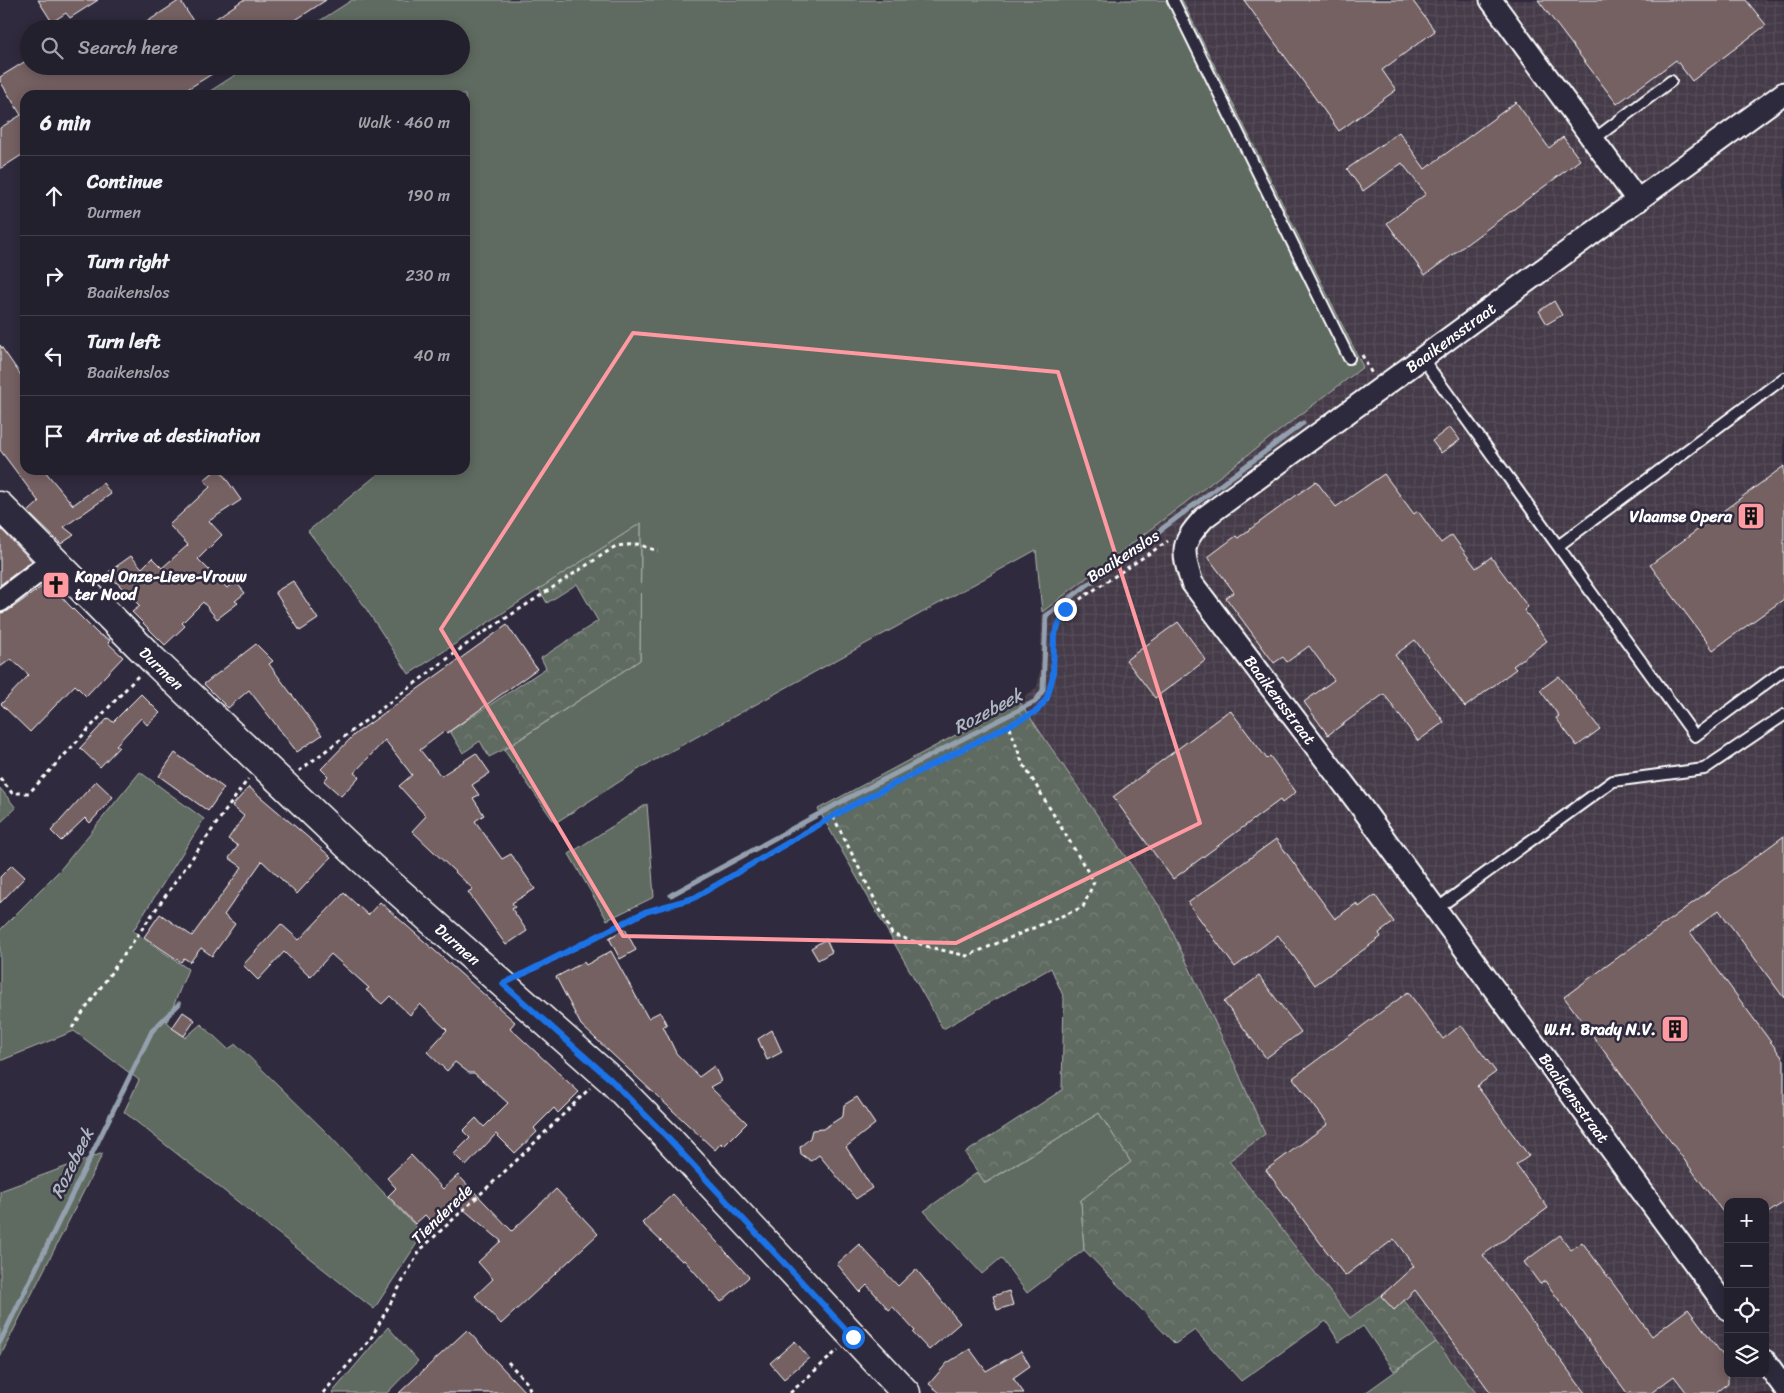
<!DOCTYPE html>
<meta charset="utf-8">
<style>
:root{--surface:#23202e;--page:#2f2d3a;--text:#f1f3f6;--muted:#a3a3aa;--line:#403e4a}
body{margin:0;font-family:Sriracha,sans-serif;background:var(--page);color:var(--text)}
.controls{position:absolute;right:15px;bottom:15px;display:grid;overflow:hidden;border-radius:10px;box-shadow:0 2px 12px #0003}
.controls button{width:45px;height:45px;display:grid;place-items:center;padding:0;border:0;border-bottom:1px solid var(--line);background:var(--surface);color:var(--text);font:25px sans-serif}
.stop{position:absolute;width:15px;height:15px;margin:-11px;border:4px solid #1a73e8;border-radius:50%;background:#fff}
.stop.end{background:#1a73e8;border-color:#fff;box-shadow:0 1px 5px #0008}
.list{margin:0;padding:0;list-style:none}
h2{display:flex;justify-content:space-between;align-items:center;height:65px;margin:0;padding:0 20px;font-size:21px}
h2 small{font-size:16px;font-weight:400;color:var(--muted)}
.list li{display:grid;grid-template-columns:32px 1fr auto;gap:15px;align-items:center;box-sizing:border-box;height:80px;padding:0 20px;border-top:1px solid var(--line)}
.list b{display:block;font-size:19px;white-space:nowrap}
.list p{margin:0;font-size:16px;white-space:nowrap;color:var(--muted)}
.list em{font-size:16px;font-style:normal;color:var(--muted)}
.icon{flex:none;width:28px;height:28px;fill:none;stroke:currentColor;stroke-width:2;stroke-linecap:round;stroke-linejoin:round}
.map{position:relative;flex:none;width:1784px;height:1393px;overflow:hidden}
.search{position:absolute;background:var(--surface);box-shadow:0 2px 12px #0003;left:20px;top:20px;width:450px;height:55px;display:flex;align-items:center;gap:12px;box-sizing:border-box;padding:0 18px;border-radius:28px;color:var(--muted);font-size:19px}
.panel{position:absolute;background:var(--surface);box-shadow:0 2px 12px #0003;left:20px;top:90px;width:450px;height:385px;border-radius:15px}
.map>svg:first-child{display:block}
.industrial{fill:url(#industrial-grid);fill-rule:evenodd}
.green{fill:#5f6a60;stroke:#afb4b0}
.forest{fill:url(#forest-crowns);stroke:#afb4b0}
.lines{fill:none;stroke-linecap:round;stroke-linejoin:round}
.stream{stroke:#95a0af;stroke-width:5}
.building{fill:#756162;stroke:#fff}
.lane-casing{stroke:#fff;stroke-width:14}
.street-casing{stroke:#fff;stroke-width:25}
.secondary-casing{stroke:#fff;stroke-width:31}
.path{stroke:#fff;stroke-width:3;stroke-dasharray:4 4;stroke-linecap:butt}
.lane{stroke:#2f2a3d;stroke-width:10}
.street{stroke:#2f2a3d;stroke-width:21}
.secondary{stroke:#2f2a3d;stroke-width:28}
.route{stroke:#1a73e8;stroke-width:6}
.marked{fill:none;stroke:#ff9aa2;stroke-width:4;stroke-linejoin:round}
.labels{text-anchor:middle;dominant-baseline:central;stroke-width:5;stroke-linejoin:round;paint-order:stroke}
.street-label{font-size:16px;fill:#fff;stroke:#2f2a3d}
.poi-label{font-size:16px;font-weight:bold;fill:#fff;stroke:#2f2a3d;text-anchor:end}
.water-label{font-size:18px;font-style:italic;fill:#afb8c3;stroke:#2f2a3d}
</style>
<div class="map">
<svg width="1784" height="1393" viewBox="0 0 1784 1393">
<defs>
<pattern id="industrial-grid" width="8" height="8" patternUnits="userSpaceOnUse" patternTransform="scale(1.25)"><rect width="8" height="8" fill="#443a48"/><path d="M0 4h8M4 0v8" fill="none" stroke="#574e5a"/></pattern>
<pattern id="forest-crowns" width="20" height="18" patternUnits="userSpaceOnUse" patternTransform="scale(1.25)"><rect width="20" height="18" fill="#5f6a60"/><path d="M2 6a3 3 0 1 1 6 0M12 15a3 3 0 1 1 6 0" fill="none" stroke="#778078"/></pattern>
</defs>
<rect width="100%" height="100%" fill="#2f2a3d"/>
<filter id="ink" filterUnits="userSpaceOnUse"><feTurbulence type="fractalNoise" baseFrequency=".02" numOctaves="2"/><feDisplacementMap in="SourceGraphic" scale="10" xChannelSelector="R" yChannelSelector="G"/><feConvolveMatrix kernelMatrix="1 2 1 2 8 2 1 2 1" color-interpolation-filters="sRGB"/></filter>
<g filter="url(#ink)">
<path class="industrial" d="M1182 0H1784V1393H1476L1393 1286 1350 1318 1229 1161 1162 910 1019 701 1037 687 1040 670 1042 612 1363 367ZM1728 1202H1765V1374H1728Z"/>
<path class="green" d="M352 0H1182L1363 367 1042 612 1036 550 644 766 555 823 504 750 640 660 641 523 409 674 355 592 308 531 383 470H465V95H204L249 66H461V29H307Z
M140 772 204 819 133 931 188 969 167 1022 185 1038 201 1024 228 1049 236 1044 326 1132 423 1234 374 1309 124 1112 139 1080 74 1031 0 1061V930L60 870Z
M0 788 16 808 0 823Z
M647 804 654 897 607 920 569 854Z
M1099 1113 1131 1162 1081 1200 1084 1250 1027 1293 1001 1258 982 1274 924 1211 978 1172 986 1183Z
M103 1153 0 1357V1191Z
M388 1327 418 1361 387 1393H332Z
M1436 1342 1476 1393H1365Z"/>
<path class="forest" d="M641 523 640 660 503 750 489 757 480 741 463 753 450 731 546 668 541 658 598 621 577 584 547 603 539 589Z
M1019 701 1162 910 1235 1065 1265 1134 1229 1161 1350 1318 1393 1286 1436 1342 1394 1371 1363 1326 1339 1342 1326 1321 1241 1381 1195 1330 1175 1344 1084 1250 1081 1200 1131 1162 1099 1113 985 1183 965 1153 1062 1090 1064 998 1051 968 943 1029 818 809Z"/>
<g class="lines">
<path class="stream" d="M671 895 850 797 1036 701 1043 690 1046 616 1303 423
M0 1342 152 1031 179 1004"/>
</g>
<path class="building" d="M38 0H98L70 18 66 13 52 22Z
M180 0 198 29H136Z
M243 0H326L282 29H200Z
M1244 0H1412L1435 31 1382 70 1396 90 1339 131Z
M1538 0H1746L1766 25 1692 81 1676 60 1617 104Z
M29 59V66H225L178 95H25V153L0 169V128L21 115 0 81V77Z
M1516 102 1549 148 1563 137 1580 160 1425 275 1387 223 1426 194 1402 163 1363 191 1347 169 1399 132 1425 169Z
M1554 301 1562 315 1547 324 1539 311Z
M0 345 25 381V470H44L73 505 103 483 111 494 64 527 74 535 61 544 28 512 39 502 0 450Z
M1450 427 1460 440 1441 453 1432 441Z
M1784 466V599L1713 650 1650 565Z
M216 470H220L241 500 209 521 222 535 198 559 227 588 236 582 245 593 235 601 238 603 217 619 203 602 182 623 185 626 165 645 132 612 140 606 107 573 131 556 142 568 152 558 162 568 188 545 169 525 210 487 204 480Z
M1384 474 1414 514 1418 511 1441 543 1452 535 1476 568 1491 557 1528 607 1524 610 1547 641 1513 666 1516 669 1465 707 1415 640 1395 655 1444 722 1418 741 1384 694 1328 735 1304 702 1334 680 1309 646 1287 662 1283 657 1274 663 1226 598 1234 592 1208 557 1236 536 1238 538 1316 481 1336 507Z
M0 528 32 561 0 585Z
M51 580 60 589 61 596 68 604 98 634 110 640 108 643 123 657 86 696 75 685 30 732 1 704 29 675 11 659 0 667V613L8 611Z
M293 581 318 619 300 631 275 592Z
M1178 622 1206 660 1155 698 1126 660Z
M507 625 537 669 447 733 445 731 420 750 441 776 476 753 490 773 472 785 479 795 473 798 484 815 475 821 502 859 511 854 535 889 512 903 515 907 512 909 527 931 506 945 468 892 473 889 412 831 426 816 399 786 412 775 385 740 354 773 359 777 341 796 324 781 328 776 321 769 355 734Z
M256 644 273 661 269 664 322 735 297 752 249 690 228 708 204 684Z
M1559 676 1600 729 1577 746 1556 718 1559 716 1540 690Z
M141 694 160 713 147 725 141 718 116 745 119 747 100 767 80 748 108 718 113 722Z
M1230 710 1267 759 1270 756 1296 792 1282 803 1280 800 1173 879 1113 797Z
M175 753 224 788 208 811 159 776Z
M96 781 113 797 90 823 85 818 61 841 51 831Z
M249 787 331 857 297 894 262 861 224 915 235 924 212 956 201 948 190 962 184 958 181 962 144 937 160 914 192 936 242 867 229 858 238 846 228 839 244 816 232 806Z
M1784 836V998L1719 910 1690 932 1784 1060V1202L1765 1215V1202H1728V1219L1564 997Z
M1276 839 1335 919 1357 903 1359 907 1375 895 1394 922 1379 933 1381 937 1315 985 1278 935 1235 967 1188 903Z
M12 865 25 877 0 903V877Z
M344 893 368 915 380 902 515 1022 510 1028 579 1092 558 1113 554 1108 534 1128 537 1132 515 1153 496 1134 466 1166 454 1154 470 1138 463 1131 476 1118 484 1127 508 1103 474 1073H469L455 1062 447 1071 427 1052 447 1030 420 1004 410 1015 390 996 382 1004 366 990 369 988 331 954 310 977 284 952 258 980 243 965 281 924 299 940Z
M625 929 636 950 620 959 609 938Z
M826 939 832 952 818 960 811 948Z
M611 951 648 1018 660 1012 667 1025 663 1026 676 1053 699 1077 714 1066 721 1081 710 1087 747 1123 724 1146 721 1143 715 1150 581 1025 556 977 584 962 586 965Z
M1259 976 1301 1032 1266 1058 1224 1002Z
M1408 992 1443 1039 1461 1025 1496 1072 1477 1086 1529 1156 1516 1165 1548 1208 1483 1255 1585 1393H1491L1415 1290 1394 1310 1381 1296 1414 1266 1394 1239 1345 1276 1266 1170 1328 1124 1293 1078Z
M183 1012 195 1020 184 1036 172 1028Z
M772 1030 782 1052 767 1060 758 1039Z
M857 1097 875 1124 846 1147 872 1188 856 1199 819 1155 811 1161 801 1154 800 1147 810 1138 812 1130 823 1129 843 1116 844 1105Z
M411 1155 443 1189 458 1175 512 1231 556 1189 598 1234 501 1324 475 1296 493 1279 478 1262 501 1241 456 1203 434 1224 425 1215 415 1224 388 1196 396 1188 387 1178Z
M673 1194 749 1277 721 1302 684 1260 682 1261 642 1223Z
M1560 1235 1571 1250 1582 1242 1652 1336 1688 1309 1728 1362V1383L1715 1393H1687L1674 1376 1651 1393H1627L1545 1281 1540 1284 1524 1262Z
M859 1244 898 1286 916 1269 960 1323 929 1350 913 1333 915 1331 893 1307 889 1310 867 1285 860 1292 837 1264Z
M1009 1291 1013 1305 997 1310 993 1296Z
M467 1330 526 1393H399Z
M795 1341 809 1358 784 1379 770 1363Z
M970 1349 986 1371 1021 1351 1030 1366 1013 1378 1024 1393H940L929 1384 947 1363Z"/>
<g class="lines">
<defs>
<path id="lane" d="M1173 0 1349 358
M1593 140 1671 81
M1422 358 1695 736 1784 670
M1558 546 1784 378
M1435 910 1613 781 1704 769 1784 715"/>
<g id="street">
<path d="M1491 0 1638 201"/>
<path d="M0 601 55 559"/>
<path id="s1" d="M1728 1309 1356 800 1192 583C1181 549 1181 543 1205 517L1784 93"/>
<path d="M1765 1361 1784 1387"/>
</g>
<g id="secondary">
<path id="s2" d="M0 506 153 660 363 860 610 1079 666 1136 906 1393"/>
</g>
</defs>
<use href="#lane" class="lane-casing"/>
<use href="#street" class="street-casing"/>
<use href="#secondary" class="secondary-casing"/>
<path class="path" d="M1362 355 1372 374
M299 771 471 641 616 546 638 544 658 551
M0 778 12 793H29L139 675
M833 816 892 934 929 947 967 956 1083 907 1094 882 1022 762 1009 725
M524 974 645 912 694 898 849 807 1037 711 1047 699 1053 675 1054 637 1065 609 1168 541
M72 1028 248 779
M508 1362 528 1384 531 1393
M323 1393 370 1340 420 1250 516 1161 590 1088
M790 1393 838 1350"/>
<use href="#lane" class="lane"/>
<use href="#street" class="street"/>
<use href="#secondary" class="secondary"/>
</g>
</g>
<g class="lines" filter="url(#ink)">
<path class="route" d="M853 1337 666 1136 610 1079 503 984 645 912 694 898 849 807 1037 711 1047 698 1053 676 1054 636 1065 609"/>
</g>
<path class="marked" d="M633 333 1058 372 1200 823 956 943 623 936 441 629Z"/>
<defs>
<symbol id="building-square" viewBox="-11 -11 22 22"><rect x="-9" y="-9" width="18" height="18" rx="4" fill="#ff9aa2" stroke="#2f2a3d"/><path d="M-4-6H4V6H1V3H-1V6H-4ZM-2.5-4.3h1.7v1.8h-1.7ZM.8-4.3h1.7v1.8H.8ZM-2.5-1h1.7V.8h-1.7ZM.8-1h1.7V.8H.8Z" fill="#111"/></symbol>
<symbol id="church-square" viewBox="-11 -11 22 22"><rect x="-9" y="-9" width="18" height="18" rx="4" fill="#ff9aa2" stroke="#2f2a3d"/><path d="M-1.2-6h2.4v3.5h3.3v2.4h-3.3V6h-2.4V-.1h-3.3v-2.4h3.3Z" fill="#111"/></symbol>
</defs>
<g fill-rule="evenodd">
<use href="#building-square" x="1735" y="500" width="32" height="32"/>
<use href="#church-square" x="40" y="569" width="32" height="32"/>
<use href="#building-square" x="1659" y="1013" width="32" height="32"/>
</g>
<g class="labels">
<g class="street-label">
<text stroke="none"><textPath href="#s1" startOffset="1280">Baaikensstraat</textPath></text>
<text transform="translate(1123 556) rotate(-33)">Baaikenslos</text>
<text stroke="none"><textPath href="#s2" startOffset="229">Durmen</textPath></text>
<text transform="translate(1280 700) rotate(53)">Baaikensstraat</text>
<text stroke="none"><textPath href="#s2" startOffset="634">Durmen</textPath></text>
<text transform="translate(1574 1098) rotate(54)">Baaikensstraat</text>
<text transform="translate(442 1214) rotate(-44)">Tienderede</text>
</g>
<g class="poi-label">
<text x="1732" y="516">Vlaamse Opera</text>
<text x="75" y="576" text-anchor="start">Kapel Onze-Lieve-Vrouw<tspan x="75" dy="18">ter Nood</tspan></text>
<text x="1656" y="1029">W.H. Brady N.V.</text>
</g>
<g class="water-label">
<text transform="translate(988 711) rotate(-28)">Rozebeek</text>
<text transform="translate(72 1163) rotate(-64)">Rozebeek</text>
</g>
</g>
</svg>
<div class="controls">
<button>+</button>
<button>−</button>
<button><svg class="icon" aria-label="locate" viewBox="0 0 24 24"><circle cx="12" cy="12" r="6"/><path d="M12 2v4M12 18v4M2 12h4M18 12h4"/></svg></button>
<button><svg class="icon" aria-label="layers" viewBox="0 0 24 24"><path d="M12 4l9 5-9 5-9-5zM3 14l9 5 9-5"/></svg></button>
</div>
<div class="stop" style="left:853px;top:1337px"></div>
<div class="stop end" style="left:1065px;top:609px"></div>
<div class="search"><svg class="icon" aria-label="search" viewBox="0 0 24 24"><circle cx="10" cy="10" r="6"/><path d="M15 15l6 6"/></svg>Search here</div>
<section class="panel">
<h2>6 min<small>Walk · 460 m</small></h2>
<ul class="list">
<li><svg class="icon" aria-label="ahead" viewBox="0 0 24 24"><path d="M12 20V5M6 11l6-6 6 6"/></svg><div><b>Continue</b><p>Durmen</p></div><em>190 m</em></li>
<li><svg class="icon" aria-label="right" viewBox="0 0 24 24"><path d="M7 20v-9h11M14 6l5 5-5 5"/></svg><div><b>Turn right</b><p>Baaikenslos</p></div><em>230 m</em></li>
<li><svg class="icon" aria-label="left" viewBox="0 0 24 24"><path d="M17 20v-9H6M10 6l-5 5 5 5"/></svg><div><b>Turn left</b><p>Baaikenslos</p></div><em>40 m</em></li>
<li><svg class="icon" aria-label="arrive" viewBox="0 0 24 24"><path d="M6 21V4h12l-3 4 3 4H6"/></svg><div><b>Arrive at destination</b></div></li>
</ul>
</section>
</div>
